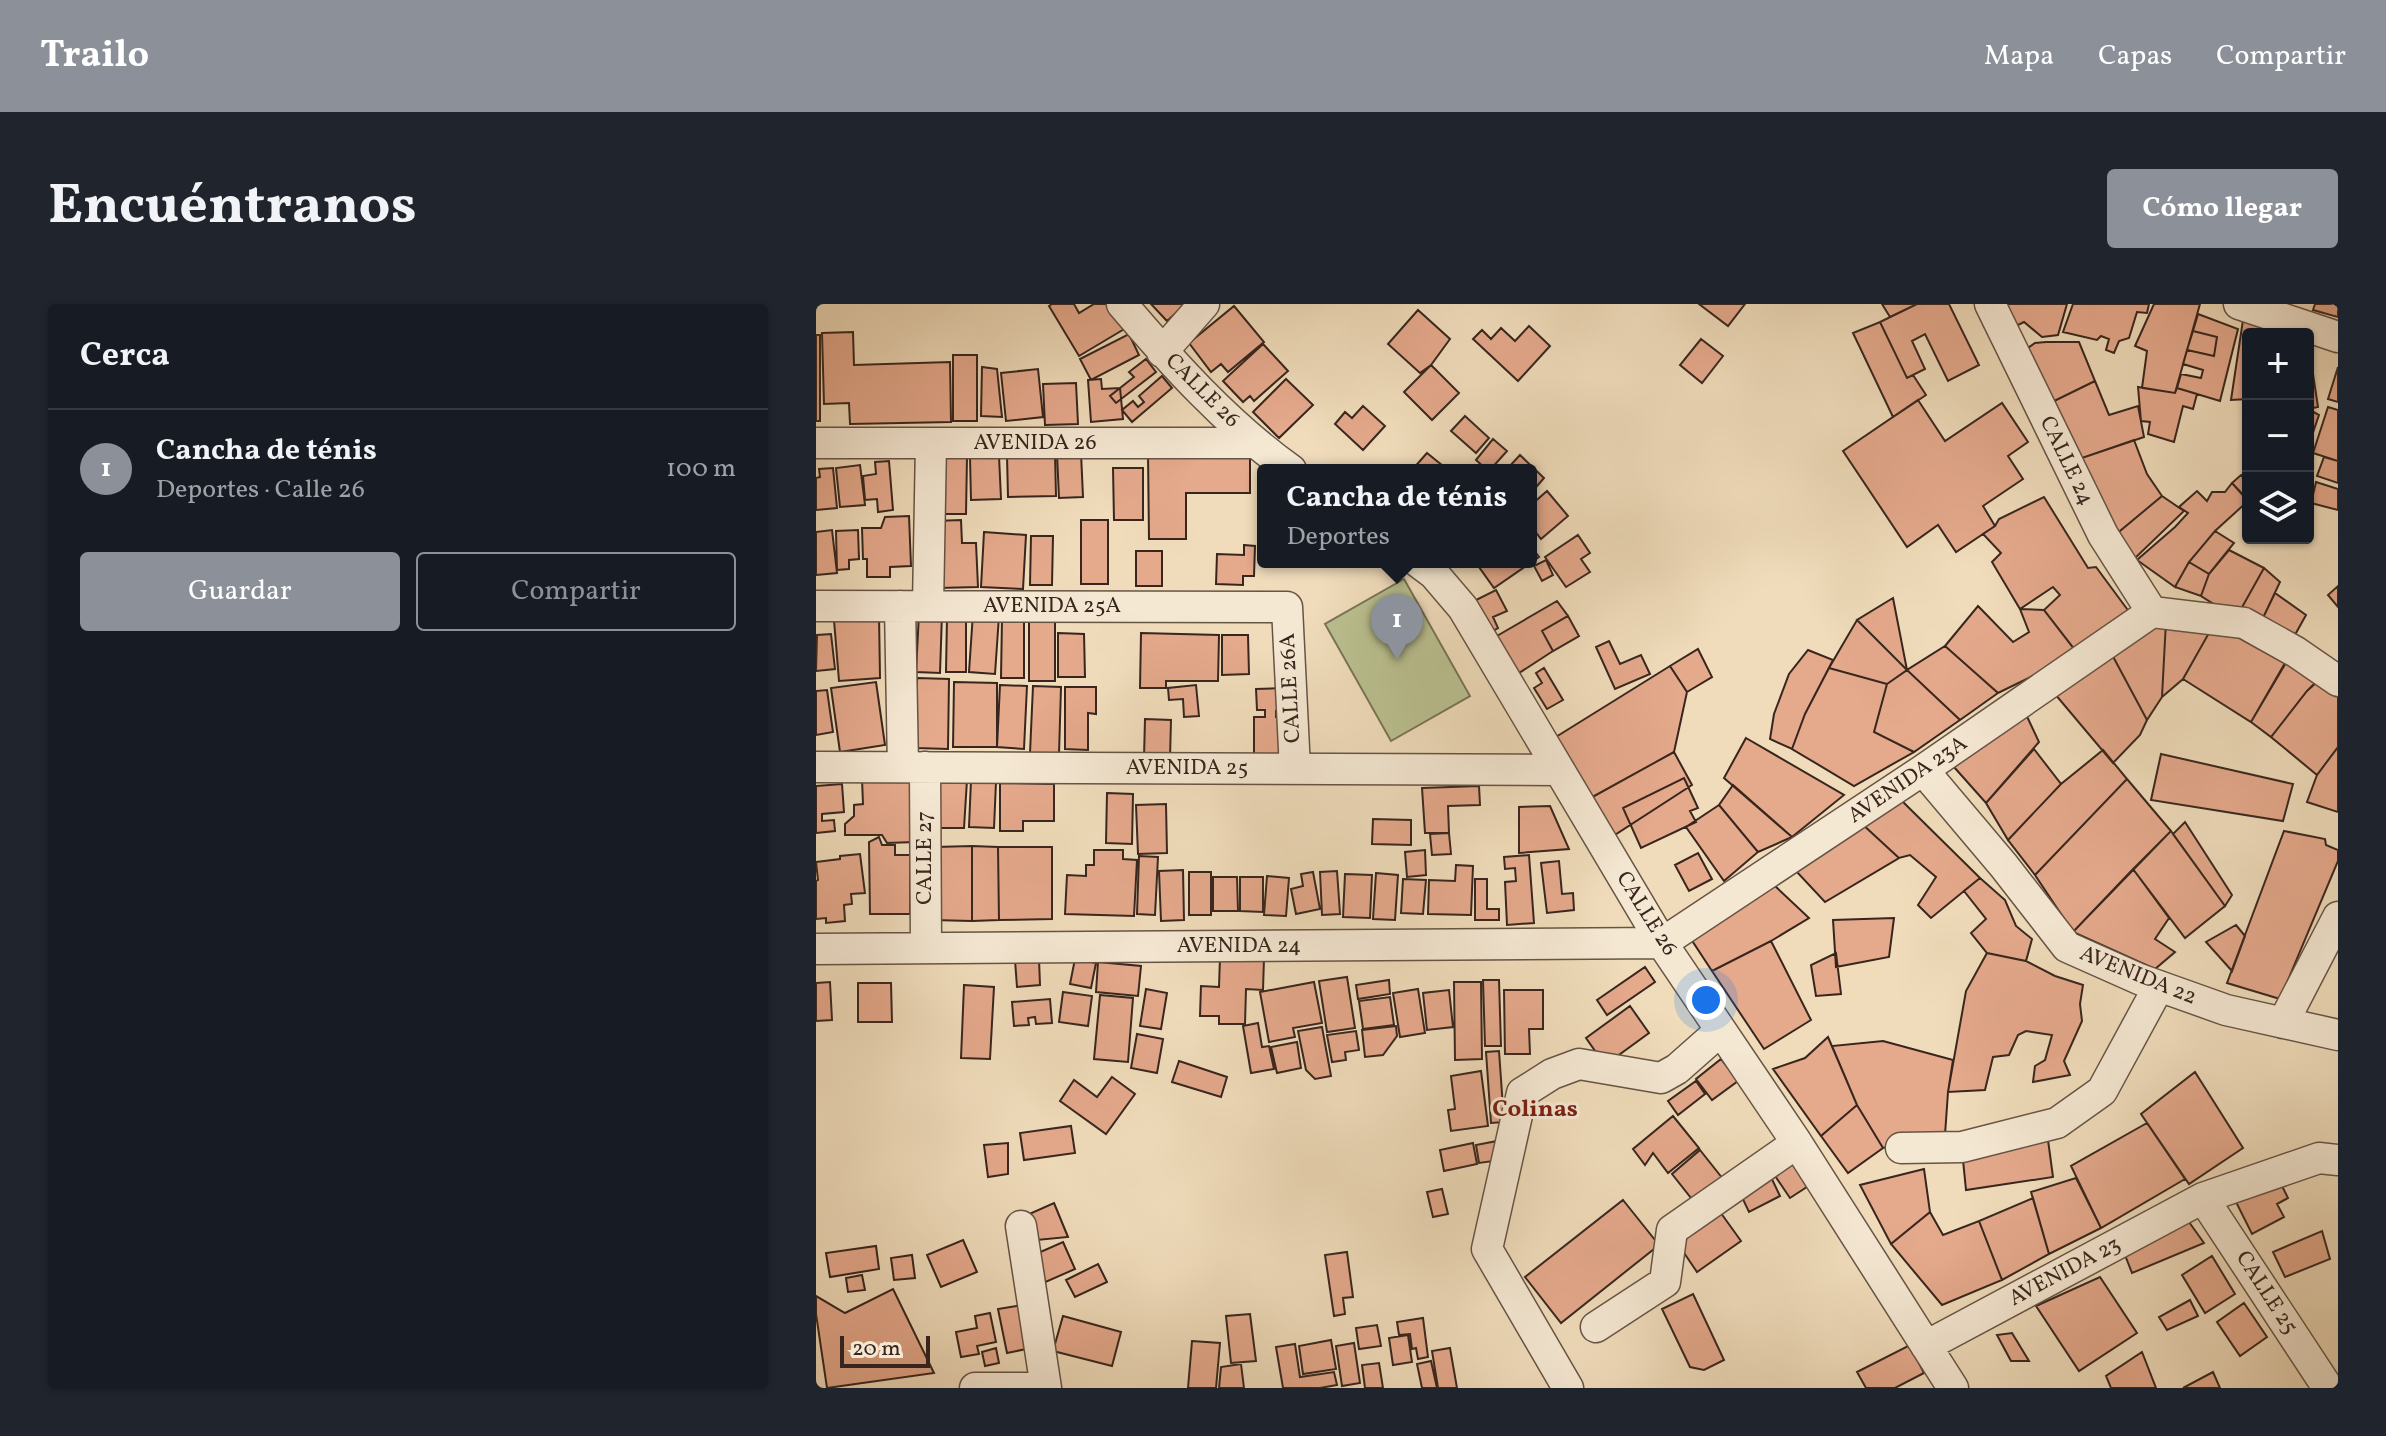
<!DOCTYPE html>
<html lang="es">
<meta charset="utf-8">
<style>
:root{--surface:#171b24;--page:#20242c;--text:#f1f3f6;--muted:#9ea1a6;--line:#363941;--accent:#8c9099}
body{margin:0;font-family:Vollkorn,serif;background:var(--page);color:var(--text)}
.controls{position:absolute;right:24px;top:24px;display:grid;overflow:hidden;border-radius:8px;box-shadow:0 2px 6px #0004}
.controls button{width:72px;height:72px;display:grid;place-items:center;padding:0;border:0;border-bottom:2px solid var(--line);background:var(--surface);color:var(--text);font:40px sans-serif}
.scale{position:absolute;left:24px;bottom:20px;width:90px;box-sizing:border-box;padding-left:8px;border:4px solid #38261e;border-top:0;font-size:22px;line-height:28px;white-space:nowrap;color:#38261e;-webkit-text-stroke:6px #f5e8d3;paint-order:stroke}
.you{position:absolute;left:890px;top:696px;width:28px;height:28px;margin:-20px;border:6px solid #fff;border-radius:50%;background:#1a73e8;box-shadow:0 0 0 12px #1a73e833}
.badge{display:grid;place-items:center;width:52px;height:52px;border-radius:50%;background:var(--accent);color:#fff;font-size:26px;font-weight:700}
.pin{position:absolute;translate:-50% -66px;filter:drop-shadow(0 2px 4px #0008)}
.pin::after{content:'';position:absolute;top:42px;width:28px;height:24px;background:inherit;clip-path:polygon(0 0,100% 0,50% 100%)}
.popup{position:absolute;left:441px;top:160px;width:280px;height:104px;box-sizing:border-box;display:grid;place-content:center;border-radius:8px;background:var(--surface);filter:drop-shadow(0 2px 6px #0005);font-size:26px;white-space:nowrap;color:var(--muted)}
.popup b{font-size:30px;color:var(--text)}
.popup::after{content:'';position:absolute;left:50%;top:100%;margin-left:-16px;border:16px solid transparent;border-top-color:var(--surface)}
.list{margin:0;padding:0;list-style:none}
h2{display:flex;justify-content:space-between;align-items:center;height:104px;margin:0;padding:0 32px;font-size:34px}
h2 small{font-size:26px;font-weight:400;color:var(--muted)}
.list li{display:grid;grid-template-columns:52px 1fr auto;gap:24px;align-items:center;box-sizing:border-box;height:120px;padding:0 32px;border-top:2px solid var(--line)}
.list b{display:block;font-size:30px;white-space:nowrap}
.list p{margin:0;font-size:26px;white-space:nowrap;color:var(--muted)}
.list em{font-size:26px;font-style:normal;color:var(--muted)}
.actions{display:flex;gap:16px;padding:24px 32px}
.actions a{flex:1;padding:18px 0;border:2px solid var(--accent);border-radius:8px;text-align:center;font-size:28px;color:var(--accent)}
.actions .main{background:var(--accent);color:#fff}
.icon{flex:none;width:44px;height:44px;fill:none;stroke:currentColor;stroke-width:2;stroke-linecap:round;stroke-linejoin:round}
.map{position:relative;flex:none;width:1522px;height:1084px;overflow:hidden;border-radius:8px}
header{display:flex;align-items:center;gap:48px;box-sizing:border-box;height:112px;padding:0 40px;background:var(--accent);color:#fff}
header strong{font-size:38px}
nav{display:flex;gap:44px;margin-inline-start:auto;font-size:28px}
.intro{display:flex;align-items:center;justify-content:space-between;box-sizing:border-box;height:192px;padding:0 48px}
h1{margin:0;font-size:56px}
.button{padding:20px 36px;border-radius:8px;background:var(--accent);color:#fff;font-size:28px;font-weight:700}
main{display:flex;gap:48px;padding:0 48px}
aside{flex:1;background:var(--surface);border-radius:8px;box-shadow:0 2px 6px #0004}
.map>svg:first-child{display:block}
.green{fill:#bac090;stroke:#797357;stroke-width:2}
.building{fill:#e5a98c;stroke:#38261e;stroke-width:2}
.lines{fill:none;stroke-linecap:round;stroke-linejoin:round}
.street-casing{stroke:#665445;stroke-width:33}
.street{stroke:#f5e8d3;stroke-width:30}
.labels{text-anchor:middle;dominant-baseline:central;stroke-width:6;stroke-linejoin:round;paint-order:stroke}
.street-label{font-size:22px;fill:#38261e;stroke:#f5e8d3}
.neighbourhood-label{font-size:24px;font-weight:bold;fill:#7a1f14;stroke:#f5e8d3}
</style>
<header>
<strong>Trailo</strong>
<nav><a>Mapa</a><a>Capas</a><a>Compartir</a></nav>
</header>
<div class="intro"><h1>Encuéntranos</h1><a class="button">Cómo llegar</a></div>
<main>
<aside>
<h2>Cerca<small></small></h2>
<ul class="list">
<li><span class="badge">1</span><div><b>Cancha de ténis</b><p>Deportes · Calle 26</p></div><em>100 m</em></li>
</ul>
<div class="actions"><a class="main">Guardar</a><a>Compartir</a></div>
</aside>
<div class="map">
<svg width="1522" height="1084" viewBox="0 0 1522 1084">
<rect width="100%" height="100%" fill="#f0dcbb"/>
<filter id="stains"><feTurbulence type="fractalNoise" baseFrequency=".0025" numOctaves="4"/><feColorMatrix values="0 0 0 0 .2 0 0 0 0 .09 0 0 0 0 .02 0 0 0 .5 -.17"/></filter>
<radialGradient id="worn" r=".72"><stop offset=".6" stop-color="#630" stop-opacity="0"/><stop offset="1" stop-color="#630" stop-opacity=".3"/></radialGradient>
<path class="green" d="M588 275 654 392 575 437 509 320Z"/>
<path class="building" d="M236 0H258L263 9 278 0H295L310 24 263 52 233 2Z
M335 0H370L351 17Z
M883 0H929L912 22Z
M1066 0H1101L1074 13Z
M1101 0H1133L1163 61 1132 77 1109 30 1096 37 1109 65 1091 74 1064 18Z
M1185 0H1251L1242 31 1226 33 1208 18 1196 24Z
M1257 0H1333L1331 9 1321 8 1313 34 1303 37 1298 49 1290 46 1293 35 1285 32 1281 36 1247 28Z
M1338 0H1384L1359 89 1326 84 1331 47 1319 42Z
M1499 0H1522V13L1497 6Z
M418 2 448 38 412 68 405 60 395 68 373 39Z
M602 6 634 35 615 61 604 69 572 40Z
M1382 10 1422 25 1404 97 1361 84 1365 70 1385 74 1387 66 1367 60 1371 46 1398 52 1401 33 1377 27Z
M1427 16 1447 22 1449 30H1432V95L1415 96Z
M1064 18 1091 74 1097 71 1110 91 1077 113 1037 29Z
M713 22 734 42 702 77 657 35 666 26 675 35 685 24 699 37Z
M1377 27 1401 33 1398 52 1371 46Z
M37 28 38 61 134 58 135 118 34 120 33 99 8 100 6 29Z
M313 30 323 51 275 76 264 55Z
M0 31H4V117H0Z
M885 35 907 52 886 79 864 61Z
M1492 37 1502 103 1492 105Z
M1230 38H1263L1279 77 1230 101 1203 50 1219 39Z
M447 40 472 67 438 97 434 92 427 98 407 77Z
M137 51H161V117H137Z
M330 55 340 68 300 99 294 92 318 73 313 68Z
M615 61 643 89 616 116 588 88Z
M166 63 181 65 186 113 165 112Z
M1522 63V98L1512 95Z
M222 65 227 113 190 117 185 69Z
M346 72 356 84 316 118 306 106 317 97 322 103 328 98 323 92Z
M285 75 286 85 304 84 307 115 275 118 272 76Z
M470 75 497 101 463 134 437 108Z
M1279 77 1293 111 1322 102 1328 133 1257 157 1230 101Z
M260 79 262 120 229 121 227 80Z
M1322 83 1359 89 1361 84 1381 90 1377 105 1367 102 1358 138 1332 130 1334 118 1325 117Z
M1102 96 1129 137 1186 99 1212 138 1192 152 1207 175 1167 202 1179 222 1140 248 1122 221 1091 243 1027 147Z
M547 102 569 122 547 146 519 120 529 108 536 114Z
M1512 103 1522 106V157L1497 149Z
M1492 105 1503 111 1492 143Z
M649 112 673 134 660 149 635 127Z
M677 135 691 147 674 166H671L660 156Z
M1318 136 1331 170 1346 192 1298 232 1257 157Z
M265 149 267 193 243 194 241 150Z
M434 149V189H370V235H333L332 150Z
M611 149 632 166H596Z
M239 150 240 192 192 193 191 152Z
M704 151 728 174 716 188 715 166 691 165Z
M123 152 151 153 150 210H123Z
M183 152 185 195 155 196 154 154Z
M1508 153 1522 157V179L1501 172Z
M73 157 77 206 62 208 61 195 49 196 47 172 60 170 59 158Z
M44 161 49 201 24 203 20 164Z
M17 164 21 204 0 206V174L4 173 3 165Z
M297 164H327V216H298Z
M1425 171 1432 178V196L1416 179Z
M1500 178 1522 185V206L1495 199Z
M1416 179 1432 197 1399 227 1373 258 1359 283 1321 256 1359 223 1372 209 1363 203 1381 187 1391 197 1396 188H1409Z
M731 187 752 212 725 235 715 222V201Z
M1346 192 1368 207 1316 257 1298 232Z
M1228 193 1272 264 1280 263 1314 309 1262 350 1228 306 1244 291 1237 283 1204 305 1176 258 1185 249 1167 230 1179 222 1183 215Z
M93 212 95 262 74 263V273H51V255H47L46 224H65L69 213Z
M145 216 146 239H160L162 283 122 284 119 217Z
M265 216H292V280H265Z
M16 226 21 269 0 271V228Z
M42 226 43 255 33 256V265L21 266 20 227Z
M1399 227 1418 239 1393 270 1373 258Z
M168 228 210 231 207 285 165 283Z
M762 231 774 249 765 255 774 268 750 283 729 253Z
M215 232H237L236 281H214Z
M428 241 439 242 438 272H427V281L400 280 401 250 428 251Z
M715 242 723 253 678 284 663 263 671 258H715Z
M1413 246 1448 264 1420 314 1385 292 1393 270Z
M320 247H346V282H320Z
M730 256 737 271 726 277 718 262Z
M1373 258 1393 270 1385 292 1359 283Z
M1448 264 1464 278 1445 318 1420 314Z
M1522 282V303L1512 291Z
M680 286 691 307 677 313 682 324 666 333 650 301Z
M1459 289 1490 311 1475 338 1445 318Z
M1077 294 1091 366 1041 316Z
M741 297 752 312 726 327 737 347 697 373 674 336Z
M1162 302 1197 338 1213 328 1204 305 1228 306 1262 350 1182 389 1129 342Z
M103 309 126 310 124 369 100 368Z
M157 309 183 312 179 370 153 368Z
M63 310 64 374 23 377 18 316Z
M752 312 763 332 737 347 726 327Z
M131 313H150V368H130Z
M213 313H239V377H213Z
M186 314H208V374H185Z
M1041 316 1091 366 1071 380 1013 364Z
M1350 317 1346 393 1331 416 1293 345Z
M1350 317 1398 320 1367 375 1346 393Z
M1398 320 1469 359 1435 418 1367 375Z
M242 329 268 330 269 373H242Z
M325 329 403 331 402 377H350V384H324Z
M15 330 19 365 0 367 1 331Z
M406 331H432L433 370 406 371Z
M793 337 804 360 825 351 834 370 799 385 780 343Z
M1129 342 1182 389 1144 416 1091 366Z
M882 345 896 373 871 388 854 362Z
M1293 345 1331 416 1324 431 1297 459 1233 383Z
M992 346 1017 356 989 410 976 445 954 435 958 410 973 370Z
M1474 352 1502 377 1491 387 1455 433 1435 418Z
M854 362 871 388 858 448 771 496 735 436Z
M728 364 747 396 731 405 718 384 726 379 720 369Z
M1013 364 1071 380 1058 428 1098 448 1038 482 976 445 989 410Z
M1091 366 1144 416 1098 448 1058 428 1071 380Z
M1506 372 1522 385V443L1501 471 1455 433 1491 387Z
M101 374 133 375 132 445 100 444Z
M60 378 69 441 24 448 15 384Z
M138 378 181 379V443H137Z
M184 381 211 382 208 445 181 443Z
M380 381 383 412 368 413 367 395 353 396 352 384Z
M217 382 245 383 243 450 214 449Z
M249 383H280V410L272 409V446L249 445Z
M467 384V407H460V413H467V451H438V413H449V406H441L440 385Z
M11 386 17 428 0 431V387Z
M1207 404 1223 438 1170 499 1138 463Z
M329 415 355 416 354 454H328Z
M930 434 1028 491 976 533 908 474Z
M1522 443V508L1491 498 1501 471Z
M1218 445 1245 480 1192 536 1170 499Z
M1287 446 1311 475 1219 571 1192 536 1245 480Z
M858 448 876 481 794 534 771 496Z
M1345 450 1477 480 1467 517 1335 496Z
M98 473 99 538 71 539 66 531H29V520L38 512V501L47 500 46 475Z
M868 474 882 504 874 507 880 518 825 544 807 504Z
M1311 475 1355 527 1257 628 1219 571Z
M151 476 148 524H122L121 479Z
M155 476 180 478 178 524 153 523Z
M184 479 238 480V517H207V527H184Z
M26 480 28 508 6 510V517L18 516 19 527 0 529V482Z
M917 481 976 533 942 548 903 501Z
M663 482 664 501 632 502 633 529H609L606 484Z
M291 489 317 490 316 540 290 539Z
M1084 495 1164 574 1115 614 1102 601 1120 573 1094 551 1083 554 1045 519Z
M350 500 351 549 322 550 320 501Z
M903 501 942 548 908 577 870 523Z
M734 502 753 545 703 549V503Z
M557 515 595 516V541L556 540Z
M1369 518 1416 591 1409 602 1357 530Z
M1045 519 1083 554 1009 598 979 566Z
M1355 527 1409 602 1369 634 1317 565Z
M1468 527 1509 535 1510 541 1522 546V557L1464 695 1411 679Z
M633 529 635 550 616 551 614 530Z
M63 533 66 541H79V551H94V610H54L53 538Z
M156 542V617L117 616 119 543Z
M156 542 182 543 183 616 156 617Z
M182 543H236V615L183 616Z
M278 546H307V555L321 556 318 612 249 610 251 571 270 572V561H278Z
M609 546 610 571 591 573 589 548Z
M882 549 896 575 873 587 859 561Z
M44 550 49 589 35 590 36 600 28 601 29 617 10 619V614L0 615V577L2 576 0 558 24 555V552Z
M713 551 718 619 691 621 689 578 700 577 699 564 689 565 688 553Z
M323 552 342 553 339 611 321 610Z
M743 557 746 590 757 589 758 606 731 609 725 559Z
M640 561 657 562 655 611 612 610 613 576 639 577Z
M1317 565 1353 614 1339 635 1359 648 1339 665 1257 628Z
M367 566 368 616 345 617 343 567Z
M521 567 524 610 506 611 504 568Z
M373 568H395V611H373Z
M497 568 504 605 480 610 475 585 487 582 485 570Z
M560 569 582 571 579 616 557 615Z
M529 570 556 571 554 614 527 613Z
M451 572 473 574 470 612 448 611Z
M397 573H421L422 607H397Z
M424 573H447V608L424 607Z
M1164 574 1189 596 1200 622 1216 635 1210 657 1171 649 1155 629 1170 615 1148 587Z
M587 575 610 576 607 610 585 609Z
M659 575H671V605H683V616H659Z
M958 581 993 614 955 637 896 667 873 632Z
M1078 614 1073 653 1020 663 1017 616Z
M1420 621 1429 632 1416 667 1390 638Z
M955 637 995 716 948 745 896 667Z
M1020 649 1025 690 1000 692 995 661Z
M1171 649 1210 657 1239 672 1267 681 1264 700 1266 717 1248 757 1254 771 1217 778 1219 762 1229 756 1236 731 1210 727 1202 731 1193 751 1177 753 1169 786 1132 788 1150 687Z
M404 653 448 654 447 686 430 685 429 720H403V712H384L385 682 403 683Z
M223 655 224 681 201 683 199 656Z
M259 655 280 659 275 684 254 680Z
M282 658 325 662 322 692 280 688Z
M829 663 839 678 791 711 781 696Z
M531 673 539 724 511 728 503 677Z
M573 676 574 690 542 695 540 681Z
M667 676H683L685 742H669Z
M14 678 16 716 0 717V679Z
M498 678 506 719 477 724 479 733 453 738 444 688Z
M638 678H665L666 755 639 756Z
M42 679H75L76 718H42Z
M148 681 178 683 174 755 145 754Z
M330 685 351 689 345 725 324 722Z
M602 685 609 729 584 733 577 689Z
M633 686 637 723 611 726 607 689Z
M688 686H727V725H713L714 750H689Z
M247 688 276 692 272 722 243 718Z
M284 691 317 694 312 758 278 755Z
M574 693 578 721 547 725 543 697Z
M234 695 236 719 220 720 219 713 212 714 213 721 198 722 196 698Z
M814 702 833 729 789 761 770 734Z
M442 719 446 743 453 742 458 765 435 769 427 722Z
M580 722 581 732 567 751 549 753 546 726Z
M506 723 515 772 499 775 490 766 482 727Z
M540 727 543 746 529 748 530 756 516 758 511 731Z
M321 730 347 735 341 769 315 764Z
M1012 733 1041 801 1005 832 957 765 989 754Z
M1067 737 1137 756 1132 788 1129 831 1067 844 1041 801 1016 742Z
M481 738 485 764 461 769 455 743Z
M683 747 688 818 675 819 670 748Z
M905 755 922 777 896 796 880 775Z
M363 757 411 773 405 793 356 778Z
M665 767 672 822 635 827 632 806 639 805 635 772Z
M1379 768 1427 844 1373 880 1325 810Z
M296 773 319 790 290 830 244 797 258 776 281 793Z
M880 777 889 790 862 811 852 797Z
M1041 801 1067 844 1032 869 1005 832Z
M857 812 883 844 852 869 837 849 829 861 817 845Z
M1331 819 1369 875 1285 924 1255 862Z
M255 822 259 849 208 856 204 829Z
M1232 836 1237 873 1150 886 1146 846Z
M681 837 685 856 663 859 660 841Z
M192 839V870L172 873 168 841Z
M657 839 661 860 628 867 624 846Z
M884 846 907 875 879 899 856 870Z
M978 851 997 879 974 894 955 866Z
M1108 865 1114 908 1075 940 1044 881Z
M954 871 964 892 933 908 923 887Z
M1461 872 1472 894 1461 900 1468 913 1436 930 1418 894Z
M1260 874 1285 924 1233 950 1215 888Z
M626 885 632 910 617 913 611 888Z
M1217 894 1233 950 1186 976 1163 917Z
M807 896 843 941 745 1019 709 973Z
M238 899 252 933 221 936 211 911Z
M902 905 925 937 881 968 862 940Z
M1114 908 1127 931 1163 917 1186 976 1126 1001 1075 940Z
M1373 918 1388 939 1316 969 1309 951Z
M1506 927 1514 955 1469 973 1457 948Z
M147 936 161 968 125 983 111 951Z
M247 938 259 965 225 980 213 953Z
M60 942 63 965 14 973 10 949Z
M531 948 537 993 527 994 529 1010 518 1012 509 951Z
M96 951 99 974 78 976 75 954Z
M1396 952 1419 990 1389 1009 1366 971Z
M282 960 291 978 259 993 250 976Z
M46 971 49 986 32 988 30 974Z
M1284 973 1321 1029 1263 1067 1220 1002Z
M77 985 118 1069 11 1084 0 1010V992L29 1009Z
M877 990 908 1056 888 1066 874 1063 846 1005Z
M1374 996 1382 1012 1351 1026 1343 1013Z
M1428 999 1451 1033 1424 1052 1401 1018Z
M212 1000 220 1043 191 1049 182 1005Z
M174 1009 180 1038 161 1042 163 1050 145 1053 140 1028 161 1024 159 1012Z
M434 1010 440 1057 415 1059 410 1012Z
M247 1012 305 1028 296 1062 237 1047Z
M607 1014 612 1053 602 1055 600 1044 596 1045 594 1030 583 1031 581 1018Z
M561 1021 565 1042 543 1045 540 1024Z
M1196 1029 1213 1057H1195L1181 1031Z
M592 1031 596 1058 577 1061 573 1034Z
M515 1036 520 1065 487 1070 483 1042Z
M376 1037 404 1039 400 1084H372Z
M538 1039 544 1079 526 1082 520 1042Z
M479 1040 484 1073 518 1068 521 1081 504 1084H467L460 1043Z
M1094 1041 1108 1069 1079 1084H1050L1041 1068Z
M180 1044 183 1059 169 1062 166 1048Z
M634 1044 641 1084H622L616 1047Z
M1326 1048 1340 1084H1295L1290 1072Z
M615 1057 621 1084H606L601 1060Z
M563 1059 567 1084H549L546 1061Z
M425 1060 428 1084H403L405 1063Z
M1397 1068 1404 1084H1367Z"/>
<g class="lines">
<defs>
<path id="street" d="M306 0C357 60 411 120 475 166
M1174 0 1287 231 1336 308
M1423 0 1522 33
M346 48 388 0
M0 139H437
M602 258 618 270 647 304 846 639 981 839 1137 1084
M0 302 471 303 479 465
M84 302 87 463
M112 302 115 139
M1336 308 1428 319 1480 348 1522 377
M0 463 742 466
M109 463 110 644
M1107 466 1188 562 1251 643 1323 675 1410 706 1522 731
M0 645 846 639 1107 466 1336 308
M1467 719 1522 613
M1085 844 1146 843 1241 819 1286 787 1343 682
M1387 894 1512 1084
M205 922 230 1084
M780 1023 849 978 856 926 981 839
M1110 1042 1387 894 1503 854 1522 856
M159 1084H223
M752 1084 671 945 706 789 736 770 763 760 845 774 861 765 904 727"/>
</defs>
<use href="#street" class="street-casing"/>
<use href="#street" class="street"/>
</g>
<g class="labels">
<g class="street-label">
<text transform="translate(386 87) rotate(45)">CALLE 26</text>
<text x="219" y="139">AVENIDA 26</text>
<text transform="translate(1250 157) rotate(64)">CALLE 24</text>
<text x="236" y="302">AVENIDA 25A</text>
<text transform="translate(475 384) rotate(-93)">CALLE 26A</text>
<text x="371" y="464">AVENIDA 25</text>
<text transform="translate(1092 476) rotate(-34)">AVENIDA 23A</text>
<text transform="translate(109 554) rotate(-90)">CALLE 27</text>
<text transform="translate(830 610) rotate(58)">CALLE 26</text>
<text x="423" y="642">AVENIDA 24</text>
<text transform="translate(1322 672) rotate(22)">AVENIDA 22</text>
<text transform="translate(1249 968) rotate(-28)">AVENIDA 23</text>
<text transform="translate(1450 989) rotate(57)">CALLE 25</text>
</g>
<g class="neighbourhood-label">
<text x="719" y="806">Colinas</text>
</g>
</g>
<rect width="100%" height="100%" filter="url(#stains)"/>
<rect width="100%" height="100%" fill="url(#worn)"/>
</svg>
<div class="controls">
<button>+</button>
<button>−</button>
<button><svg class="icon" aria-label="layers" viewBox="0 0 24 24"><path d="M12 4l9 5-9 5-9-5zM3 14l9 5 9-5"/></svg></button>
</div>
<div class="scale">20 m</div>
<div class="you"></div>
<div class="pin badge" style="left:581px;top:356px">1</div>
<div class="popup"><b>Cancha de ténis</b>Deportes</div>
</div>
</main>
